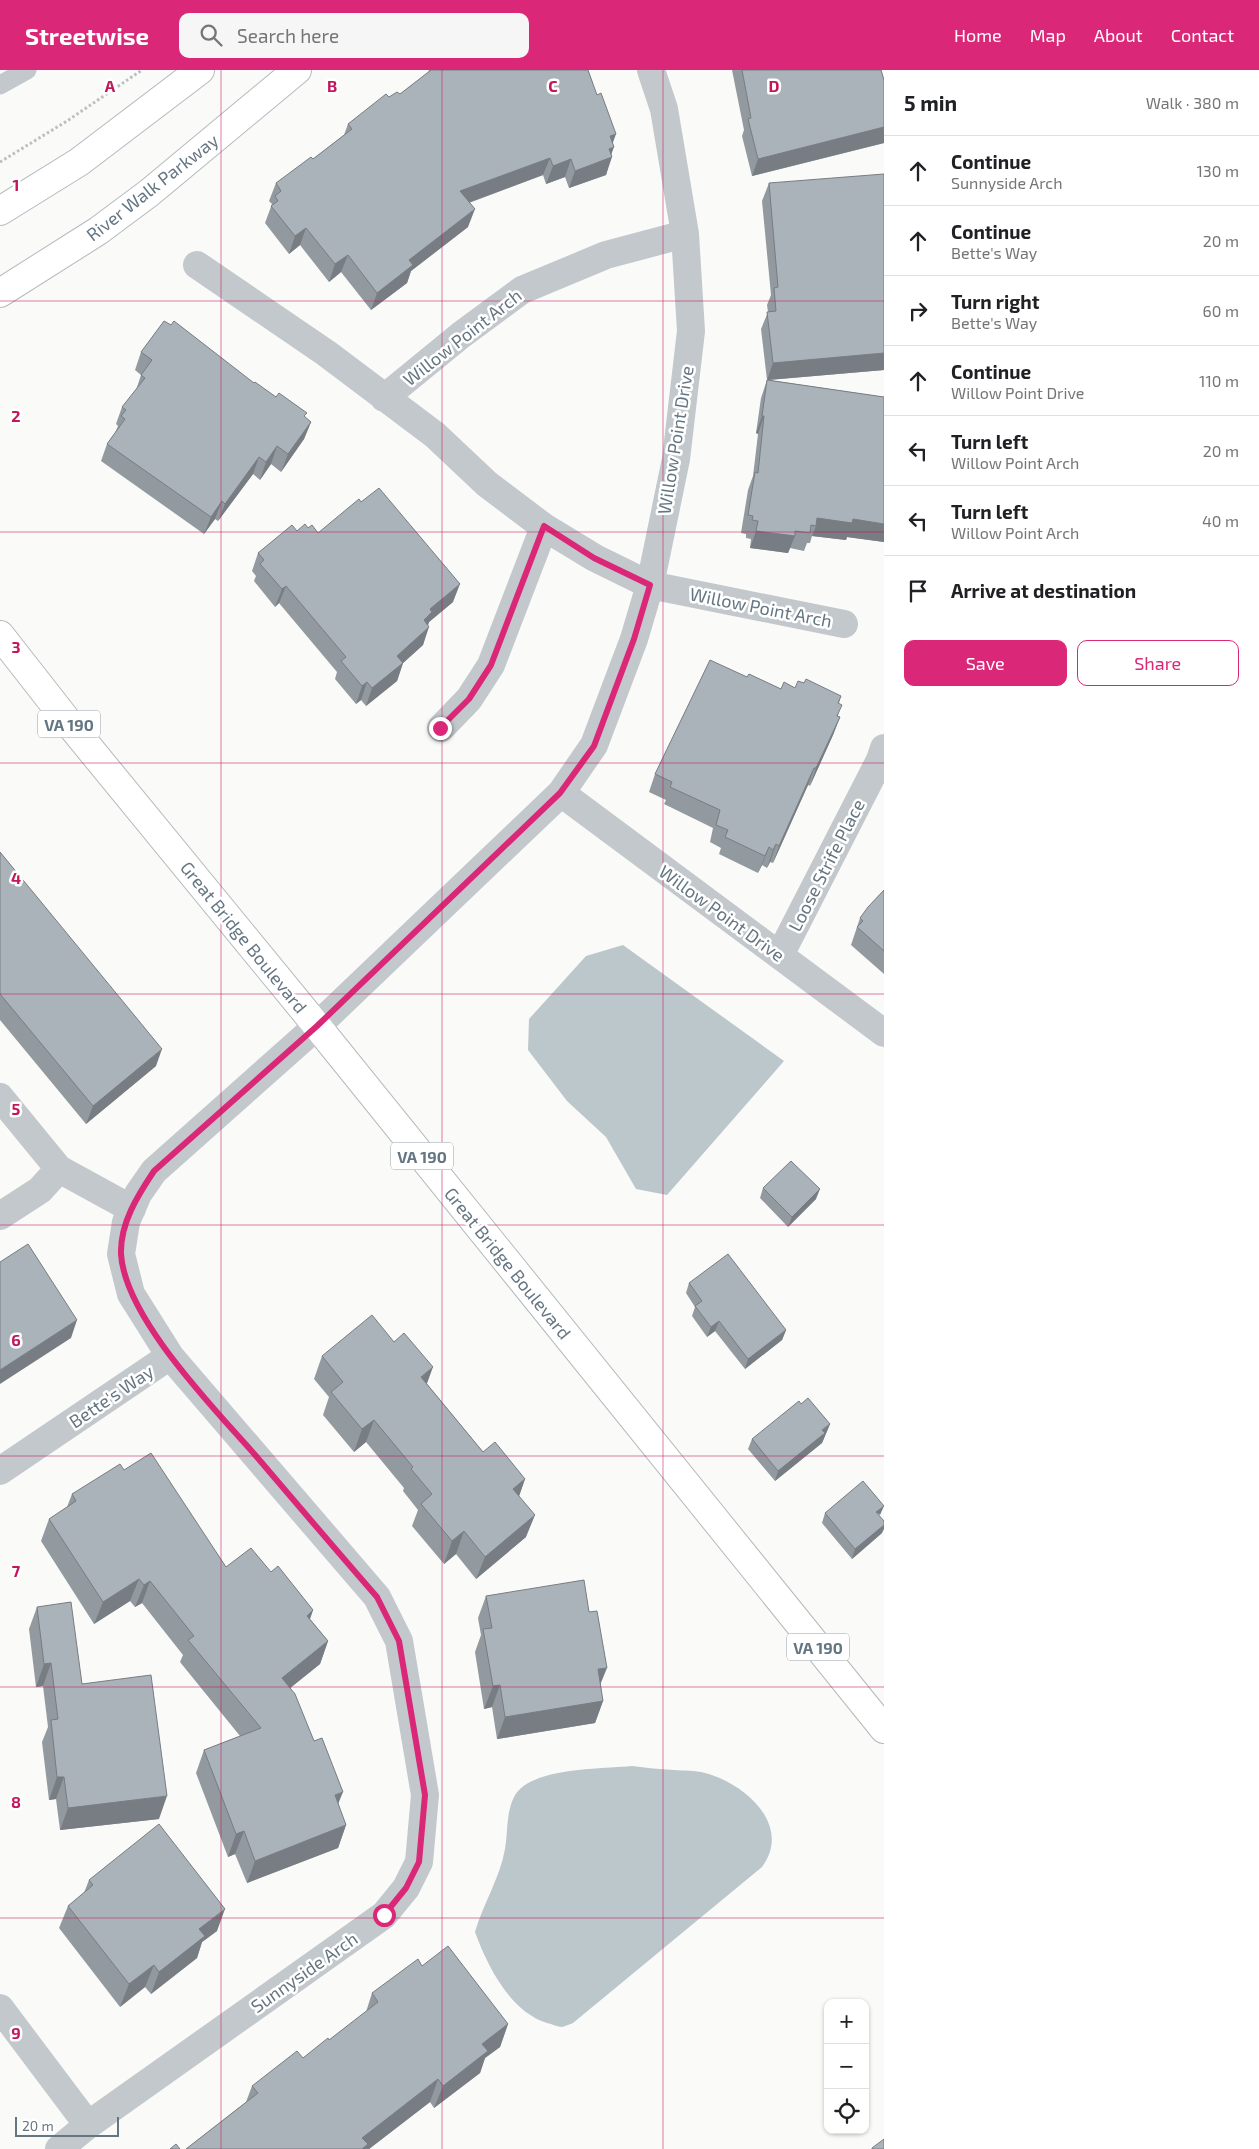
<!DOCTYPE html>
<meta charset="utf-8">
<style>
:root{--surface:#fff;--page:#f6f6f6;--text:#202124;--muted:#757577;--line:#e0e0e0;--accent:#db2777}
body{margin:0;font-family:"Exo 2",sans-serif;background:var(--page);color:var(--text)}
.controls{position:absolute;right:15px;bottom:15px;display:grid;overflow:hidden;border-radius:10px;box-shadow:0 1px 4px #0004}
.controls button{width:45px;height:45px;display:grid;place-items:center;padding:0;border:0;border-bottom:1px solid var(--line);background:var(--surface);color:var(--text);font:25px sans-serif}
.scale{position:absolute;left:15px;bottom:12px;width:104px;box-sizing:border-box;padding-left:5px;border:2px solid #657683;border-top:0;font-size:14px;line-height:18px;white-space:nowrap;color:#657683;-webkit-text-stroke:4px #fff;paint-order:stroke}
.stop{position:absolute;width:15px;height:15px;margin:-11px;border:4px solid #db2777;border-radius:50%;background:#fff}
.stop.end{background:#db2777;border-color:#fff;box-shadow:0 1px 5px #0008}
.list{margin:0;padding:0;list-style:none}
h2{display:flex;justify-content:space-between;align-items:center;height:65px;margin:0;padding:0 20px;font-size:21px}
h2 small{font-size:16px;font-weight:400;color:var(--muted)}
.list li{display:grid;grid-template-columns:32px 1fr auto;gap:15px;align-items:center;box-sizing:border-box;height:70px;padding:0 20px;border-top:1px solid var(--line)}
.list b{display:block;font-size:19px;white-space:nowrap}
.list p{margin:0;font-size:16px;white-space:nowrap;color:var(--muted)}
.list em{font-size:16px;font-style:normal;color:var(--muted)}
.actions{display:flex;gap:10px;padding:15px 20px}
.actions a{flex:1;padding:11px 0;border:1px solid var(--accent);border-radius:10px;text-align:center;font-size:18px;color:var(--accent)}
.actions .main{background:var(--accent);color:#fff}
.icon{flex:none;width:28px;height:28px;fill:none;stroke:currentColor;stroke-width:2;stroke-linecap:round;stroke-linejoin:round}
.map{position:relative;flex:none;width:884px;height:2079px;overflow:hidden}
header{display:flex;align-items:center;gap:30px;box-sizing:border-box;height:70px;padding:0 25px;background:var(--accent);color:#fff}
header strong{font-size:24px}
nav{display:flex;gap:28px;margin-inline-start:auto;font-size:18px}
.search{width:350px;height:45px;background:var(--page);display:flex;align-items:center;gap:12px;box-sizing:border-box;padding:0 18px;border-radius:10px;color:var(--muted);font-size:19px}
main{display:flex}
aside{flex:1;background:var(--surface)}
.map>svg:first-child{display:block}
.water{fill:#bbc7cb}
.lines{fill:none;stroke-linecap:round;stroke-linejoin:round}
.secondary-casing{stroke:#b3babf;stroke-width:30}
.primary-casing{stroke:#b5babe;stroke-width:30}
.path{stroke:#bbbfc2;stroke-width:3;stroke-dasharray:2.5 2.5;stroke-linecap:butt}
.lane{stroke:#c3c8cc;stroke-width:19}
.street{stroke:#c3c8cc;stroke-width:28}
.secondary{stroke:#fff;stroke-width:28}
.primary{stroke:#fff;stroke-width:28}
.wall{fill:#929a9f}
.shaded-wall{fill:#777d82}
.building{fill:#aab3b9;stroke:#777d82}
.route{stroke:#db2777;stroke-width:6}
.grid{fill:none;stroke:#c2185b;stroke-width:1;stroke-opacity:0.55}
.labels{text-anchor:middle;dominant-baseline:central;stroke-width:5;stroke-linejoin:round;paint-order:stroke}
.shield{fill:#fff;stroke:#939fa8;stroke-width:1}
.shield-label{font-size:16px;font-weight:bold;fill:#657683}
.street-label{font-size:18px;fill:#657683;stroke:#fff}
.grid-label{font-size:16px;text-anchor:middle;font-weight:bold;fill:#c2185b;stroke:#fff;stroke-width:5;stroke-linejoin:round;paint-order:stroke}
</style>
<header>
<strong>Streetwise</strong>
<div class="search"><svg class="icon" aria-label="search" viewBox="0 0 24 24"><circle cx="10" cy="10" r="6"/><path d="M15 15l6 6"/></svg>Search here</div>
<nav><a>Home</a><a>Map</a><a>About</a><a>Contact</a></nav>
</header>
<main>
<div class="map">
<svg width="884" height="2079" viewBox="0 0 884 2079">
<rect width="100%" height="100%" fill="#fafaf8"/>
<path class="water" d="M623 875 784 991 667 1125 636 1119 606 1067 567 1031 528 980 529 949 586 886Z
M632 1696C646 1698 660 1699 674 1700 684 1701 695 1700 705 1703 744 1713 793 1755 762 1797L573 1953C570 1954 566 1956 562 1957 558 1957 552 1954 547 1953 510 1942 487 1895 475 1862 483 1834 500 1808 505 1779 508 1762 506 1743 514 1727 529 1697 602 1699 632 1696Z"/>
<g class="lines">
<defs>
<path id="secondary" d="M0 141 79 92 200 0
M0 223 98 161 149 123 297 0"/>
<path id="primary" d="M0 565 72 657 317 956 884 1659"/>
</defs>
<use href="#secondary" class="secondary-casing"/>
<use href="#primary" class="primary-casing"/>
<path class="path" d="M0 92 67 51 142 0"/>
<path class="lane" d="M0 15 27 0"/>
<path class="street" d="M197 195 326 283 435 365 487 414 544 457 595 488 650 515 844 554
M384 328 461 265 522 220 606 185 685 164
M441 658 469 629 491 595 544 457
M561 723 884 963
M780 885 880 690 884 678
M0 1027 59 1099 132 1139
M0 1146 40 1120 59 1099
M0 1401 170 1286 131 1224 121 1184 126 1152 138 1124 154 1101 317 956 561 723 594 675 634 569 650 515 676 389 691 261 685 164 664 39 651 0
M0 1938 88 2055
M59 2079 88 2055 384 1845 406 1818 419 1792 425 1725 399 1571 377 1527 170 1286"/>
<use href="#secondary" class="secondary"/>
<use href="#primary" class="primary"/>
</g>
<path class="wall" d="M429 0H588L613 73 611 85 606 105 569 118 565 107 546 114 543 105 469 133 468 157 411 201 407 213 371 240 341 202 329 212 300 175 289 184 265 153 272 134 269 131 276 113 313 89 344 65 348 54 389 27 400 24 428 3Z
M732 0H881L884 10V73L752 106 742 66 744 60Z
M769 113 884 300 769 310 884 327V472L847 467 846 470 812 466 810 473H807L804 481 790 478 788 483 750 478 751 469 746 468V464L741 463 748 420 753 406 758 364 756 363 761 328 767 310 761 259 768 242 767 235 771 225 762 131Z
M141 282 254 313 311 352 304 369 281 402 271 394 260 410 253 404 218 451 215 449 204 464 101 391 107 374 115 363 118 356 116 354 122 337 136 320 141 305 135 300Z
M308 458 453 532 429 552 423 575 403 593 397 611 366 636 361 630 356 634 335 609 337 602 279 533 275 537 254 511 256 506 252 501 258 483 297 461Z
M747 607 781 619 795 618 804 613 841 626 839 633 838 646 840 647 833 665 810 716 808 715 773 793 770 792 767 798 762 795 758 803 719 784 721 778 710 772 713 758 664 734 666 730 649 722 655 704Z
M0 782 156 996 86 1054 0 950Z
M884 820V904L851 875 860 848Z
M763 1118 816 1129 788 1157 760 1128Z
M689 1213 786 1260 782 1270 745 1299 715 1261 707 1267 692 1246 695 1237 686 1223Z
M322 1286 427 1314 483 1382 525 1409 519 1426 526 1467 476 1509 456 1484 444 1494 412 1456 418 1440 403 1421 404 1418 366 1372 354 1382 323 1345 329 1327 314 1309Z
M801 1334 830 1354 822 1373 775 1411 748 1379 752 1369Z
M124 1400 226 1497 271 1502 313 1540 310 1549 328 1571 320 1594 290 1618 346 1755 338 1778 247 1813 235 1784 228 1787 196 1703 204 1680 240 1666 180 1592 183 1585 142 1533 135 1537 130 1531 94 1554 41 1471 49 1449 67 1437 72 1424Z
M825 1443 880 1446 882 1463 852 1489 822 1453Z
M486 1526 600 1615 603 1631 595 1653 497 1669 492 1637 484 1639 475 1582 481 1565 478 1548Z
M37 1537 82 1614 159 1749 60 1760 56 1729 49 1730 42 1672 48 1657 43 1616 36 1617 29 1559Z
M89 1810 217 1861 202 1872 197 1888 151 1924 145 1917 120 1937 59 1858 68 1836 84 1823Z
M422 1896 508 1954 500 1977 485 1988 480 2003 434 2038 430 2032 369 2079H186L246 2032 252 2016 303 1988 329 1970 366 1942 372 1923Z"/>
<path class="shaded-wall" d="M884 57V73L752 106 758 89Z
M616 64 611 78 614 77 610 88 612 87 606 105 569 118 575 101 610 66Z
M550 88 543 105 454 138 460 121Z
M571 89 565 107 546 114 553 96Z
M475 139 468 157 411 201 407 213 371 240 377 223 409 190Z
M306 158 300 175 289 184 295 166Z
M348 185 341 202 329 212 335 194Z
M884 283V300L767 310 773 293Z
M762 346H764L758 364 756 363Z
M311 352 304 369 281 402 288 384Z
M277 376 271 394 260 410 266 392Z
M259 387 253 404 218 451 225 434Z
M222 431 215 449 204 464 211 447Z
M817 448 853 449 884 454V472L847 467 846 470 812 466 816 456Z
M756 461 795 466 788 483 750 478Z
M460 514 453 532 429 552 426 560 424 550 430 539Z
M286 516 279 533 275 537 282 519Z
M429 557 423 575 402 594 403 593 397 611 366 636 372 618 397 586Z
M367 612 361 630 356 634 362 616Z
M840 647 833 665 810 716 816 698Z
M814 698 808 715 773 793 779 776Z
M776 774 770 792 767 798 773 780Z
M769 777 762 795 758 803 765 786Z
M162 979 156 996 86 1054 93 1036Z
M820 1119 816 1129 788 1157 792 1147Z
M77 1250 71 1268 0 1314V1300Z
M719 1251 715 1261 707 1267 711 1257Z
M786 1260 782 1270 745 1299 748 1289Z
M433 1297 425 1319 421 1307Z
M374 1350 366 1372 354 1382 362 1359Z
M830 1354 822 1373 775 1411 778 1401Z
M525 1409 517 1432 513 1419Z
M884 1436 880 1445 876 1442Z
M535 1445 526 1467 476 1509 485 1487Z
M884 1455V1459L882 1463 852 1489 855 1479Z
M464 1461 456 1484 444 1494 452 1471Z
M139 1509 130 1531 94 1554 103 1532Z
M150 1511 142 1533 135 1537 144 1515Z
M313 1540 305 1563 307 1546Z
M328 1571 320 1594 274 1631 282 1608Z
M51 1593 43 1616 36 1617 44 1594Z
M607 1598 598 1620V1599Z
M500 1615 492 1637 484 1639 493 1616Z
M603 1631 595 1653 497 1669 505 1647Z
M57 1707H64L56 1729 49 1730Z
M343 1722 334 1744 335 1725Z
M167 1726 159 1749 60 1760 68 1738Z
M346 1755 338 1778 247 1813 255 1791Z
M244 1761 235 1784 228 1787 236 1764Z
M225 1839 217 1861 202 1872 197 1888 151 1924 159 1902 199 1859Z
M154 1895 145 1917 120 1937 129 1914Z
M508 1954 500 1977 485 1988 480 2003 434 2038 443 2016 482 1974Z
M438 2009 430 2032 369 2079H358L362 2068Z"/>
<path class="building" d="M431 0H588L597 25 601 23 616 64 610 66 614 77 609 79 612 87 575 101 571 89 553 96 550 88 460 121 475 139 409 190 413 195 377 223 348 185 335 194 306 158 295 166 271 136 278 131 275 126 281 121 276 113 311 87 313 89 352 59 348 54 386 24 389 27 397 22 400 24Z
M742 0H881L884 10V57L758 89 748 49 751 48Z
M884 104V283L773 293 767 242 776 241 774 218 778 217 769 113Z
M164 251 171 255 174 251 254 313 255 312 276 327 279 323 307 343 304 346 311 352 288 384 277 376 266 392 259 387 225 434 222 431 211 447 107 374 125 349 121 346 126 340 122 337 145 308 141 305 152 290 141 282Z
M767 310 884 327V454L853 449 852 453 817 448 816 456 811 455 810 463 795 461V466L756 461 758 451 752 450 753 446 748 445 755 402 758 403 764 346H762Z
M379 418 460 514 430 539 432 542 424 550 429 557 397 586 403 593 372 618 367 612 362 616 341 591 346 587 286 516 282 519 260 494 264 490 258 483 292 455 297 461 305 454 308 458 312 455 318 463 359 429 361 432Z
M710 590 747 607 749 604 781 619 784 612 795 618 798 611 804 613 806 609 841 626 838 633 842 635 837 646 840 647 816 698H814L779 776 776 774 773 780 769 777 765 786 725 767 728 760 716 755 720 740 670 717 672 712 655 704Z
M0 782 162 979 93 1036 0 924Z
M884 820V881L857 857 863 851 860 848 868 837Z
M791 1091 820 1119 792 1147 763 1118Z
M28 1174 77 1250 0 1300V1192Z
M728 1184 786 1260 748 1289 719 1251 711 1257 695 1236 702 1231 689 1213Z
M372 1245 394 1272 404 1263 433 1297 421 1307 483 1382 495 1372 525 1409 513 1419 535 1445 485 1487 464 1461 452 1471 421 1434 432 1424 411 1399 413 1397 374 1350 362 1359 331 1322 343 1312 322 1286Z
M808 1328 830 1354 822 1360 825 1363 778 1401 752 1369 799 1331 801 1334Z
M151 1383 226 1497 251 1478 271 1502 278 1496 313 1540 307 1546 328 1571 282 1608 295 1624 314 1671 322 1668 343 1722 335 1725 346 1755 255 1791 244 1761 236 1764 204 1680 261 1658 188 1570 194 1566 150 1511 144 1515 139 1509 103 1532 49 1449 76 1431 72 1424 120 1394 124 1400Z
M863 1411 884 1436 876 1442 884 1451V1455L855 1479 825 1443Z
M584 1510 589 1542 597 1541 607 1598 598 1599 603 1631 505 1647 500 1615 493 1616 483 1559 492 1558 486 1526Z
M71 1532 82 1614 151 1605 167 1726 68 1738 64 1707H57L51 1650 58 1649 51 1593 44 1594 37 1537Z
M159 1754 225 1839 199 1859 205 1866 159 1902 154 1895 129 1914 68 1836 93 1815 89 1810Z
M448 1876 508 1954 482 1974 488 1981 443 2016 438 2009 362 2068 368 2074 362 2079H186L258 2023 252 2016 297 1981 303 1988 328 1968 329 1970 378 1932 372 1923 418 1889 422 1896Z
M884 2069V2079H872V2078Z
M176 2074 180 2079H170Z"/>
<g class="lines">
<path class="route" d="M384 1845 406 1818 419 1792 425 1725 399 1571 377 1527C336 1480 296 1433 256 1386 214 1338 125 1248 121 1184 120 1153 138 1125 154 1101L317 956 560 723 594 676 634 569 650 515 594 488 544 456 491 595 469 629 440 658"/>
</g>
<path class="grid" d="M221 0V2079M442 0V2079M663 0V2079M0 231H884M0 462H884M0 693H884M0 924H884M0 1155H884M0 1386H884M0 1617H884M0 1848H884"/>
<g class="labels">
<g class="shield">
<rect x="38" y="640.5" width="62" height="27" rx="4"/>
<rect x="391" y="1072.5" width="62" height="27" rx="4"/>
<rect x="787" y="1563.5" width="62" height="27" rx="4"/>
</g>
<g class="shield-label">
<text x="69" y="654">VA 190</text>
<text x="422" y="1086">VA 190</text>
<text x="818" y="1577">VA 190</text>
</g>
<g class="street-label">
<text transform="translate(152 117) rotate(-38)">River Walk Parkway</text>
<text transform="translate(462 267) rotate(-38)">Willow Point Arch</text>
<text transform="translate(675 370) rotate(-81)">Willow Point Drive</text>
<text transform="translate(761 537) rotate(11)">Willow Point Arch</text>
<text transform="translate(826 795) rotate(-63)">Loose Strife Place</text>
<text transform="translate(722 843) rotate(36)">Willow Point Drive</text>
<text transform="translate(244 867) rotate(51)">Great Bridge Boulevard</text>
<text transform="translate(508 1193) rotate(51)">Great Bridge Boulevard</text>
<text transform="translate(111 1326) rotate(-34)">Bette's Way</text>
<text transform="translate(304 1902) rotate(-35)">Sunnyside Arch</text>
</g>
</g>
<g class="grid-label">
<text x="110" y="22">A</text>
<text x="332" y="22">B</text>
<text x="553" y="22">C</text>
<text x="774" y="22">D</text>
<text x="16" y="121">1</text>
<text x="16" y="352">2</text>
<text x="16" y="583">3</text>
<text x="16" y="814">4</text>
<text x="16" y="1045">5</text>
<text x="16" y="1276">6</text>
<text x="16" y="1507">7</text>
<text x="16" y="1738">8</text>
<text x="16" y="1969">9</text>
</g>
</svg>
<div class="controls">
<button>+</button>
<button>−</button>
<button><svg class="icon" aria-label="locate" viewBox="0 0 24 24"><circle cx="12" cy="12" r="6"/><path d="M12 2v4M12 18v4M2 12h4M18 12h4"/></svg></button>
</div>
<div class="scale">20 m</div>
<div class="stop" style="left:384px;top:1845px"></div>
<div class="stop end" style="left:440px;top:658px"></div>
</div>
<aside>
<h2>5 min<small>Walk · 380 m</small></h2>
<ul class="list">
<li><svg class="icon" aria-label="ahead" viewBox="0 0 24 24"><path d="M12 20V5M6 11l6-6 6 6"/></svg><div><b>Continue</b><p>Sunnyside Arch</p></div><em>130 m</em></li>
<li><svg class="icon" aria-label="ahead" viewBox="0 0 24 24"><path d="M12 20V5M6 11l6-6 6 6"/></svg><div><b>Continue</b><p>Bette's Way</p></div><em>20 m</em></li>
<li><svg class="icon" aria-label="right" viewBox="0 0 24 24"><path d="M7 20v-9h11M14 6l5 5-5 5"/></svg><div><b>Turn right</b><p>Bette's Way</p></div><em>60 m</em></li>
<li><svg class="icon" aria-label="ahead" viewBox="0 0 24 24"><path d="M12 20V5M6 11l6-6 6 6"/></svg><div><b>Continue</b><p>Willow Point Drive</p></div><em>110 m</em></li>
<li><svg class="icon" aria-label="left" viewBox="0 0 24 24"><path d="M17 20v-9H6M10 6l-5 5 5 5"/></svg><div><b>Turn left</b><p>Willow Point Arch</p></div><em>20 m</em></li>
<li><svg class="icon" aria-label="left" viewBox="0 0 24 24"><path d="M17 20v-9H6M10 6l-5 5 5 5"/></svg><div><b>Turn left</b><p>Willow Point Arch</p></div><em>40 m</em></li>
<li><svg class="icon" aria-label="arrive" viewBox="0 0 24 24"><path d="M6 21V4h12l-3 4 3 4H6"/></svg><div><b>Arrive at destination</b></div></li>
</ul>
<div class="actions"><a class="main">Save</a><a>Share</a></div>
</aside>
</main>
